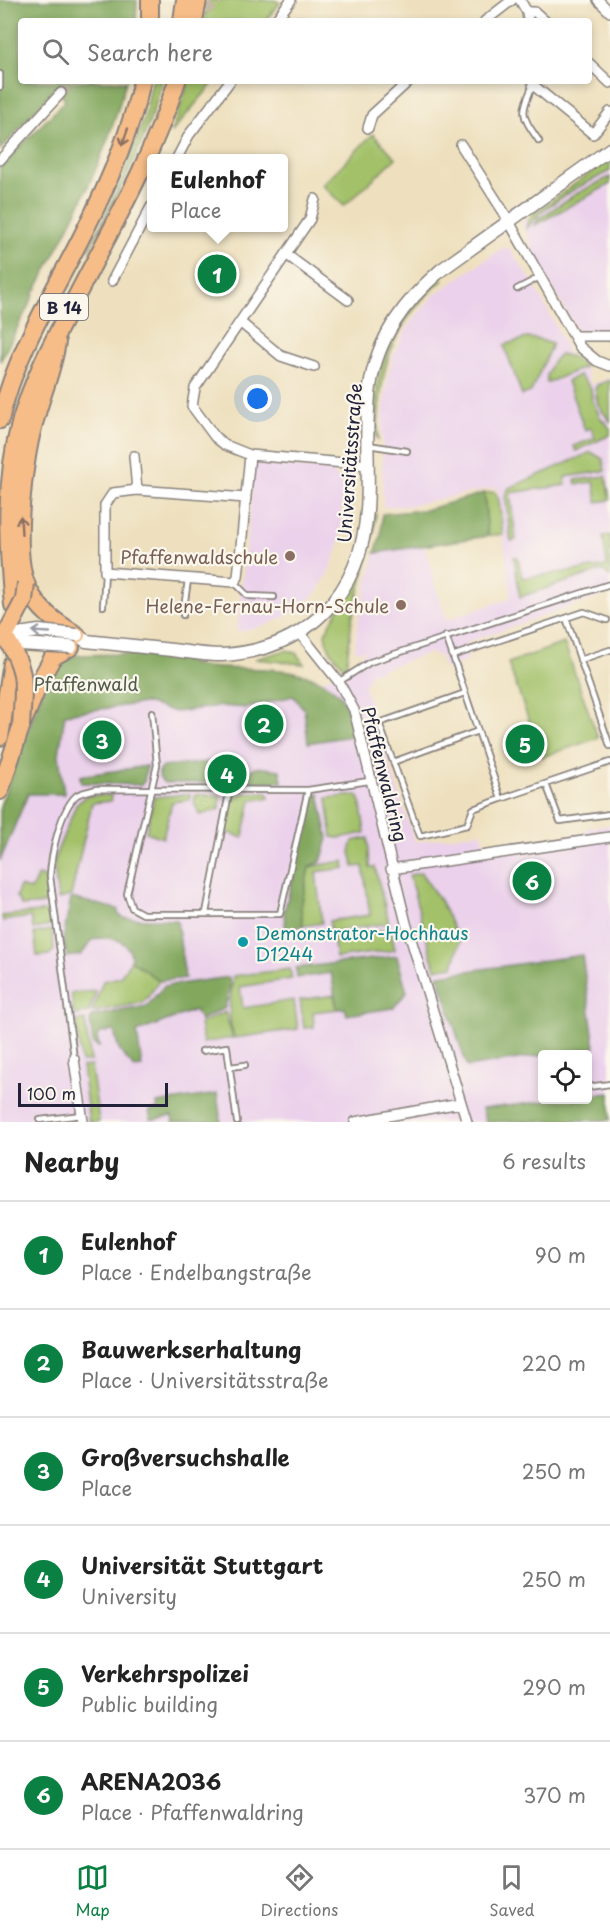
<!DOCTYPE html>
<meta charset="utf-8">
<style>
:root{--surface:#fff;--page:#f2f2f2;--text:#222;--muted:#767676;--line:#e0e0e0;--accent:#0b8043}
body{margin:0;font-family:"Playpen Sans",sans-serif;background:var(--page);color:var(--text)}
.controls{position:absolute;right:18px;bottom:18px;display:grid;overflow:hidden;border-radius:6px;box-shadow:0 3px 9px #0003}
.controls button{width:54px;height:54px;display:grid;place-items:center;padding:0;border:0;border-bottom:2px solid var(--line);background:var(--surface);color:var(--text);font:30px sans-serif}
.scale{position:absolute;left:18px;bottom:15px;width:150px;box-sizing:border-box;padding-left:6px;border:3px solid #22223b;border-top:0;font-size:16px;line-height:21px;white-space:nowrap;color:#22223b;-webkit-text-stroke:4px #fbf7ec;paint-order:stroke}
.you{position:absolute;left:258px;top:399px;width:21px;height:21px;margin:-15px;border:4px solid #fff;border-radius:50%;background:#1a73e8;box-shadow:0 0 0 9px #1a73e833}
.badge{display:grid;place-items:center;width:39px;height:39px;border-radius:50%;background:var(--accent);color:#fff;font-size:20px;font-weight:700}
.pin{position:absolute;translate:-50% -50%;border:3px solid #fff;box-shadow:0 2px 6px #0006}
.popup{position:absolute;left:147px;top:154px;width:141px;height:78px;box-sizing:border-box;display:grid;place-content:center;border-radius:6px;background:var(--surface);filter:drop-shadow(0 2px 4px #0005);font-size:20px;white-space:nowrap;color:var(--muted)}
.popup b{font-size:22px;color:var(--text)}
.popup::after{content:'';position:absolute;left:50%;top:100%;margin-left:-12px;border:12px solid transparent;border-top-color:var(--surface)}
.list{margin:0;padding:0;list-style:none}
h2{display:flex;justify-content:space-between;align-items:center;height:78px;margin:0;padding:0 24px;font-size:26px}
h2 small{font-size:20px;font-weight:400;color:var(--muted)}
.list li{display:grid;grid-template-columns:39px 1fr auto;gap:18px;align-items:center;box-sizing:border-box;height:108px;padding:0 24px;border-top:2px solid var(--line)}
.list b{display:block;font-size:22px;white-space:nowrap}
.list p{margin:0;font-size:20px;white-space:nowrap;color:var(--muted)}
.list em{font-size:20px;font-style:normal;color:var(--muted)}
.icon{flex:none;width:33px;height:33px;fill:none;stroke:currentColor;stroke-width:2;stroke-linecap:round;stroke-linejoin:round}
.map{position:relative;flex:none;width:610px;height:1122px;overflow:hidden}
.search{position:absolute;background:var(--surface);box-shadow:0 3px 9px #0003;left:18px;right:18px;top:18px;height:66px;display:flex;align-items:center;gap:15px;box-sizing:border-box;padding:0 21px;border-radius:6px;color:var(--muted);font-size:22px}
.sheet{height:726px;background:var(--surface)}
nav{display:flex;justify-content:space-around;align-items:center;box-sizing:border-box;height:84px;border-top:2px solid var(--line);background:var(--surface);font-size:16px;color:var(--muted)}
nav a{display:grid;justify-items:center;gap:3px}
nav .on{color:var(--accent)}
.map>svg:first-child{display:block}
.built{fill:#ebd1eb;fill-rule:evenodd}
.green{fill:#a3c169;stroke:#627252;stroke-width:1.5}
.forest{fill:#82a75d;stroke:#52644c;stroke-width:1.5}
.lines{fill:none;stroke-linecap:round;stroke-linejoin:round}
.minor-tunnel{stroke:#c5baa4;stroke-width:9;stroke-dasharray:9 4.5;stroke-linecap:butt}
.service-casing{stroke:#88817c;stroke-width:8}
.minor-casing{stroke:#88817c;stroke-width:12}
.tertiary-casing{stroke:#88817c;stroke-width:15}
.trunk-casing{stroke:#88817c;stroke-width:20}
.service{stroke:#fff;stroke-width:4.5}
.minor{stroke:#fff;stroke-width:9}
.tertiary{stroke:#fff;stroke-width:12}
.trunk{stroke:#f7bd88;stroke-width:16}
.tertiary-bridge-casing{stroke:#88817c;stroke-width:15;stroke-linecap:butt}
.trunk-bridge-casing{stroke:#88817c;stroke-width:20;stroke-linecap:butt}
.tertiary-bridge{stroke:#fff;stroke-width:12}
.trunk-bridge{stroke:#f7bd88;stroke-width:16}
.oneway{stroke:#8c7062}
.oneway2{stroke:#9c9ca7}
.education-dot{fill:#8d6e63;stroke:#fbf7ec;stroke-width:2}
.culture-dot{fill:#0f9aa8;stroke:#fbf7ec;stroke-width:2}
.labels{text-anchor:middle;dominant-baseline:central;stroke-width:4.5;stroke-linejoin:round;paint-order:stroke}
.shield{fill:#fbf7ec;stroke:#636270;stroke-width:1.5}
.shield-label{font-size:16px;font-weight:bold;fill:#22223b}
.street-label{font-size:18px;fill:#22223b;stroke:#fbf7ec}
.education-label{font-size:18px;fill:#785e54;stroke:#fbf7ec;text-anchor:end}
.park-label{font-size:18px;fill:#4f5a4b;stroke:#fbf7ec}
.culture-label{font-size:18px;fill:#0d838f;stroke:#fbf7ec;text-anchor:start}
</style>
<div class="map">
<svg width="610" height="1122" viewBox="0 0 610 1122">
<rect width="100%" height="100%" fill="#fbf7ec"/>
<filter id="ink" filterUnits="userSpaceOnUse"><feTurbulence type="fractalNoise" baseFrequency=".0167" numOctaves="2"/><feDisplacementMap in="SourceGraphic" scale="12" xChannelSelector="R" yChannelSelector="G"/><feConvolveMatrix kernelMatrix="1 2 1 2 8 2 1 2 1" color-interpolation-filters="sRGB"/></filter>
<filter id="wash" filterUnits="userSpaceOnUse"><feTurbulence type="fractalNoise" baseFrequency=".008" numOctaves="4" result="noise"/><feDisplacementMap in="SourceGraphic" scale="24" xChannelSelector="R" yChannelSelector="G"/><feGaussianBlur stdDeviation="1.35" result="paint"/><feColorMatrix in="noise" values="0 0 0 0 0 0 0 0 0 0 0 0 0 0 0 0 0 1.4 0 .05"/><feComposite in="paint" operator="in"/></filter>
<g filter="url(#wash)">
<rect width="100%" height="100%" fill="#eee0be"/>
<path class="built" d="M610 165V330L584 334 574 326 533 252 522 222Z
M502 248H509L530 278 555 324 568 354 585 367 590 385 610 378V593L467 642 471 653 466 655 467 661 444 669 439 654 434 656 432 652 371 673 364 686 415 842 482 832 485 848 587 834 586 828 610 825V1122H0V861L28 794H64L59 755 64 714 145 703 176 712 219 706 247 708 293 696 346 668 367 650 355 651 357 625 375 553 424 545 446 620 511 598 497 487 408 506 383 507 382 431 386 386 393 356 409 324 434 295ZM542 1054H588V1100H542Z
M255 463 330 470 343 484 340 542 330 570 318 591 301 608 267 625 237 632Z"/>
<path class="green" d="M209 0H275L280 3 265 21H204Z
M152 81H162C147 140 118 196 89 250L122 179 145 117Z
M189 81H215L171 133Z
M373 134 396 158 344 206 322 185Z
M610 159V171L575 189 542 211 526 229 528 220 533 214Z
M610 177V184L535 225 538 219 576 194Z
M438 278 443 280C390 324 378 373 378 440 373 433 375 423 375 413 375 357 400 317 438 278Z
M527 338 538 339 552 344 531 392 522 395 504 345Z
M561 354 572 357 585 367 547 383C545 373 552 360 561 354Z
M579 375 591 388 592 399 600 417 610 428V435L576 451 574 446 595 438 591 428 585 430 567 381Z
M610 380V422L598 405 595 389 597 385Z
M591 452 603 459 605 471 565 477 566 485 510 493 516 540 511 541 505 495 509 488Z
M606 476 610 500 597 502 594 482 576 484 575 480Z
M495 492 499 500 503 534 488 536 484 493Z
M372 513 376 514 375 528 352 619 346 668C334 657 326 648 325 633L362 568 371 531Z
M610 535V577L603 570 520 597 514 557H518L522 578 607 566 603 536Z
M564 643 598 738 542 757 508 663Z
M287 650 296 653 304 664 255 659Z
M268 792 269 798 251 800 243 838 225 831 233 797 242 793Z
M190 794 189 800 172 802 163 838 146 832 154 797Z
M195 794 220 796V809L200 815 194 803Z
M111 795V801L92 803 71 896 58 899 54 868 56 854 76 805 86 796Z
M357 795 360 799 365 833 339 838 332 837 327 798Z
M368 838 370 867H375L389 923 331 932 329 921 370 915 363 866 354 867 350 852 353 841Z
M344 861 345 868 316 872 322 923 303 926 301 907 309 867Z
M421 873 441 902 458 938 461 937 453 966 435 969 409 875Z
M38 875 45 877 47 900 45 904 22 906 16 897 20 886 31 890Z
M47 911 51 926 33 929 31 917 3 921 2 916Z
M391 929 395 950 336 958 333 937Z
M52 930 54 950 49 955 37 956 34 933Z
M131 960 159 981 146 1000 141 1003 92 1012 103 981 120 977Z
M290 969 292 979 240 987 243 1008 294 1000 298 1029 235 1038C225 1017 231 997 233 976Z
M96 991 89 1012 74 1015 71 993Z
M334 995 337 1009 313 1012 314 1027 304 1028 300 1000Z
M225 1012 233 1038 203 1043 200 1023Z
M85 1020 91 1061 81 1062 76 1021Z
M91 1066 99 1120V1122H89L82 1067Z"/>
<path class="forest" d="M0 0H137L136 21H21V81H126C107 156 72 222 36 290L32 293 34 295 0 362V167L65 101 57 86 0 150Z
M484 493 488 536 375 553 381 535 382 514 425 510Z
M79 655C105 654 156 653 180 659 189 662 197 667 206 667 251 672 302 660 338 693 349 704 349 722 352 736L308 743 304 709 293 696 247 708 219 706 176 712 145 703 65 714 59 755 64 794H28L0 861V806L48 676C57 664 64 658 79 655Z
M235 759 238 771 236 783H164L159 777V771L163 767Z
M147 766 144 782 140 785 81 783 80 776Z
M256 767 280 770 282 782H252L248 779 249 771Z
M319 794 328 838 321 862 309 867 301 907 303 926 289 929 285 926 284 912 314 795Z
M71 898 118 909V914L124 918 177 920 185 978 159 981 131 960C131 939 110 936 93 939L81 955 67 957 63 939Z
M582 955 595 1047 467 1067 438 975Z
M397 956 407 992 393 1008 347 1015 345 1008 337 1009 331 973 297 978 296 968Z
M229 977 230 987 225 1008 200 1020 195 1010 137 1032 142 1067 134 1068 119 1050 114 1031 102 1032 97 1037 99 1047 93 1044 90 1021 93 1016 147 1006 164 986Z
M610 1093V1120L486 1122 482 1109 556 1100H588V1095Z
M217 1094 221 1122H173L172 1116 151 1120 149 1111 158 1109 157 1103Z"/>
</g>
<g filter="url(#ink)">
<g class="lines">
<path class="minor-tunnel" d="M196 19 219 0
M61 93 76 81"/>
<defs>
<path id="service" d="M0 74V87
M533 85C520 115 521 114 539 141
M517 289 540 277
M368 445 407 451
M234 582 248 596 274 597
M103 606 105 572
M183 615 188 580
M566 618 584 612 607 620
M446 636 501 799 610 762
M452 656 566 618 610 746
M580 660 610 650
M340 681 370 662 610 584
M465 693 379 723 420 836 467 825 473 809 501 799
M152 712 157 765 127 894 132 908 143 914H280L308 790
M393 762 478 731
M546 784 560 821 610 814
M206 913 230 788
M202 1051 227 1047 237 1122
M74 1058 50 876C51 856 60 809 77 795 82 792 91 791 96 789L308 790 369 781
M230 1067 245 1065
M588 1087 610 1084
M40 1120 82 1115"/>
<path id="minor" d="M520 0 527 12 528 21
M598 0 610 12
M527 12H535L545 21
M275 21 291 0
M485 21 512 0
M589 63 610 83
M533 81V85L593 134 610 112
M368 128 372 115 409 81
M461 145 503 211 580 347 597 361 610 366
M177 158 189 135 230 81
M0 160 61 93
M315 199 310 219 195 388 192 406 215 437 225 445 250 455 368 465
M287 255 348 300
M112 281 151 207
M241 323 281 356 314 367
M574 336H610
M134 456 137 490
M246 498 137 490 113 493 105 505V572L234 582 238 577 250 455
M299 632 339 682 354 710 406 923 467 1122
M391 869 610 837
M74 1059 83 1122
M355 1122 460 1103"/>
<path id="tertiary" d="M77 635 86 641C115 644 143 647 172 650 188 652 205 655 222 655 307 650 361 594 367 510 370 469 364 428 370 387 377 338 404 302 441 270L610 149"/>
<path id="trunk" d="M150 21V0
M182 21 185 0
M194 21 198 0
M57 342C53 369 43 391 36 417 24 454 11 554 28 588 38 610 57 623 77 635
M0 420C16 352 52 296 83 234 108 185 130 134 142 81
M13 605C7 542 4 481 21 420 33 378 53 341 73 303 111 229 151 161 177 81
M0 737 12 663
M0 791 21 727 43 675 53 657 71 647"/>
</defs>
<use href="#service" class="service-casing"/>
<use href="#minor" class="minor-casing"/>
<use href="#tertiary" class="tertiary-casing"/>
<use href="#trunk" class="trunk-casing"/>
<use href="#service" class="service"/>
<use href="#minor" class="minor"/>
<use href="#tertiary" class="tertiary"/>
<use href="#trunk" class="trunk"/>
<defs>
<path id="tertiary-bridge" d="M5 636 39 631 77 635
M6 636 20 644 71 647"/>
<path id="trunk-bridge" d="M21 727C23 684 29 675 5 636L24 600 26 583"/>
</defs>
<use href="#tertiary-bridge" class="tertiary-bridge-casing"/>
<use href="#trunk-bridge" class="trunk-bridge-casing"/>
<use href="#tertiary-bridge" class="tertiary-bridge"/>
<use href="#trunk-bridge" class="trunk-bridge"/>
</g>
<defs><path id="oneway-shaft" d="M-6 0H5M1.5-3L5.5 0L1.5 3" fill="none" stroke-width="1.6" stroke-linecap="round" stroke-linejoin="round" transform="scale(1.5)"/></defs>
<g class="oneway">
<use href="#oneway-shaft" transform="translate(125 137) rotate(109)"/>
<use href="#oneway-shaft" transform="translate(21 525) rotate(-93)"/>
</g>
<use class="oneway2" href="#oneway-shaft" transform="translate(41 632) rotate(-177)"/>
</g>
<g class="education-dot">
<circle cx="290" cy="556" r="6"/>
<circle cx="401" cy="605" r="6"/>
</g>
<circle class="culture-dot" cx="243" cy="942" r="6"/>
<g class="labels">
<rect class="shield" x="40" y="294" width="48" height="26" rx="4.5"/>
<g class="shield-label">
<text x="64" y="307">B 14</text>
</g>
<g class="street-label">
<text transform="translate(349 463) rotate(-86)">Universitätsstraße</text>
<text transform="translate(385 774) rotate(76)">Pfaffenwaldring</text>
</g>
<g class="education-label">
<text x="278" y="556">Pfaffenwaldschule</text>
<text x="389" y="605">Helene-Fernau-Horn-Schule</text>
</g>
<g class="park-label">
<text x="86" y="683">Pfaffenwald</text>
</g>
<g class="culture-label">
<text x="255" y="932">Demonstrator-Hochhaus<tspan x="255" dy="21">D1244</tspan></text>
</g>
</g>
</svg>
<div class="controls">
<button><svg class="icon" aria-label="locate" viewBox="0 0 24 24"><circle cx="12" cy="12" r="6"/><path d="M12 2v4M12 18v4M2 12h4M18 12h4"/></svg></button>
</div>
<div class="scale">100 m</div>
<div class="you"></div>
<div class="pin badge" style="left:217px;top:274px">1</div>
<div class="popup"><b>Eulenhof</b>Place</div>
<div class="pin badge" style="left:264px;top:724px">2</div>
<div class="pin badge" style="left:102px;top:740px">3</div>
<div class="pin badge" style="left:227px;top:774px">4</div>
<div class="pin badge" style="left:525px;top:744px">5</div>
<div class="pin badge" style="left:532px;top:881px">6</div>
<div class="search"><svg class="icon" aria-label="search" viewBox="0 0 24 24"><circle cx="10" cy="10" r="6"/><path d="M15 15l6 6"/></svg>Search here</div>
</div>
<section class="sheet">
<h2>Nearby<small>6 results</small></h2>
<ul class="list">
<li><span class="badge">1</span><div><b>Eulenhof</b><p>Place · Endelbangstraße</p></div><em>90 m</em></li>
<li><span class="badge">2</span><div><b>Bauwerkserhaltung</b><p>Place · Universitätsstraße</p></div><em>220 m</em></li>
<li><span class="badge">3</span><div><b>Großversuchshalle</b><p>Place</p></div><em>250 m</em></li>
<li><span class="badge">4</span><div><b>Universität Stuttgart</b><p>University</p></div><em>250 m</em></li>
<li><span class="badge">5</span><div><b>Verkehrspolizei</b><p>Public building</p></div><em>290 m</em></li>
<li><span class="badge">6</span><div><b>ARENA2036</b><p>Place · Pfaffenwaldring</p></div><em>370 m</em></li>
</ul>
</section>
<nav>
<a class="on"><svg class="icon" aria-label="map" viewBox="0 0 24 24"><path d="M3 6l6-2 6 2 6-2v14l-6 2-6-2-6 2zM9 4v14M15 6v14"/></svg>Map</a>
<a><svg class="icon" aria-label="directions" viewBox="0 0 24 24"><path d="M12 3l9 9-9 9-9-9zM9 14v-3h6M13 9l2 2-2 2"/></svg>Directions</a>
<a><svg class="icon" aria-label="saved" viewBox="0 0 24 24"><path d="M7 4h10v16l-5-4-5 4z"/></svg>Saved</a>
</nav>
